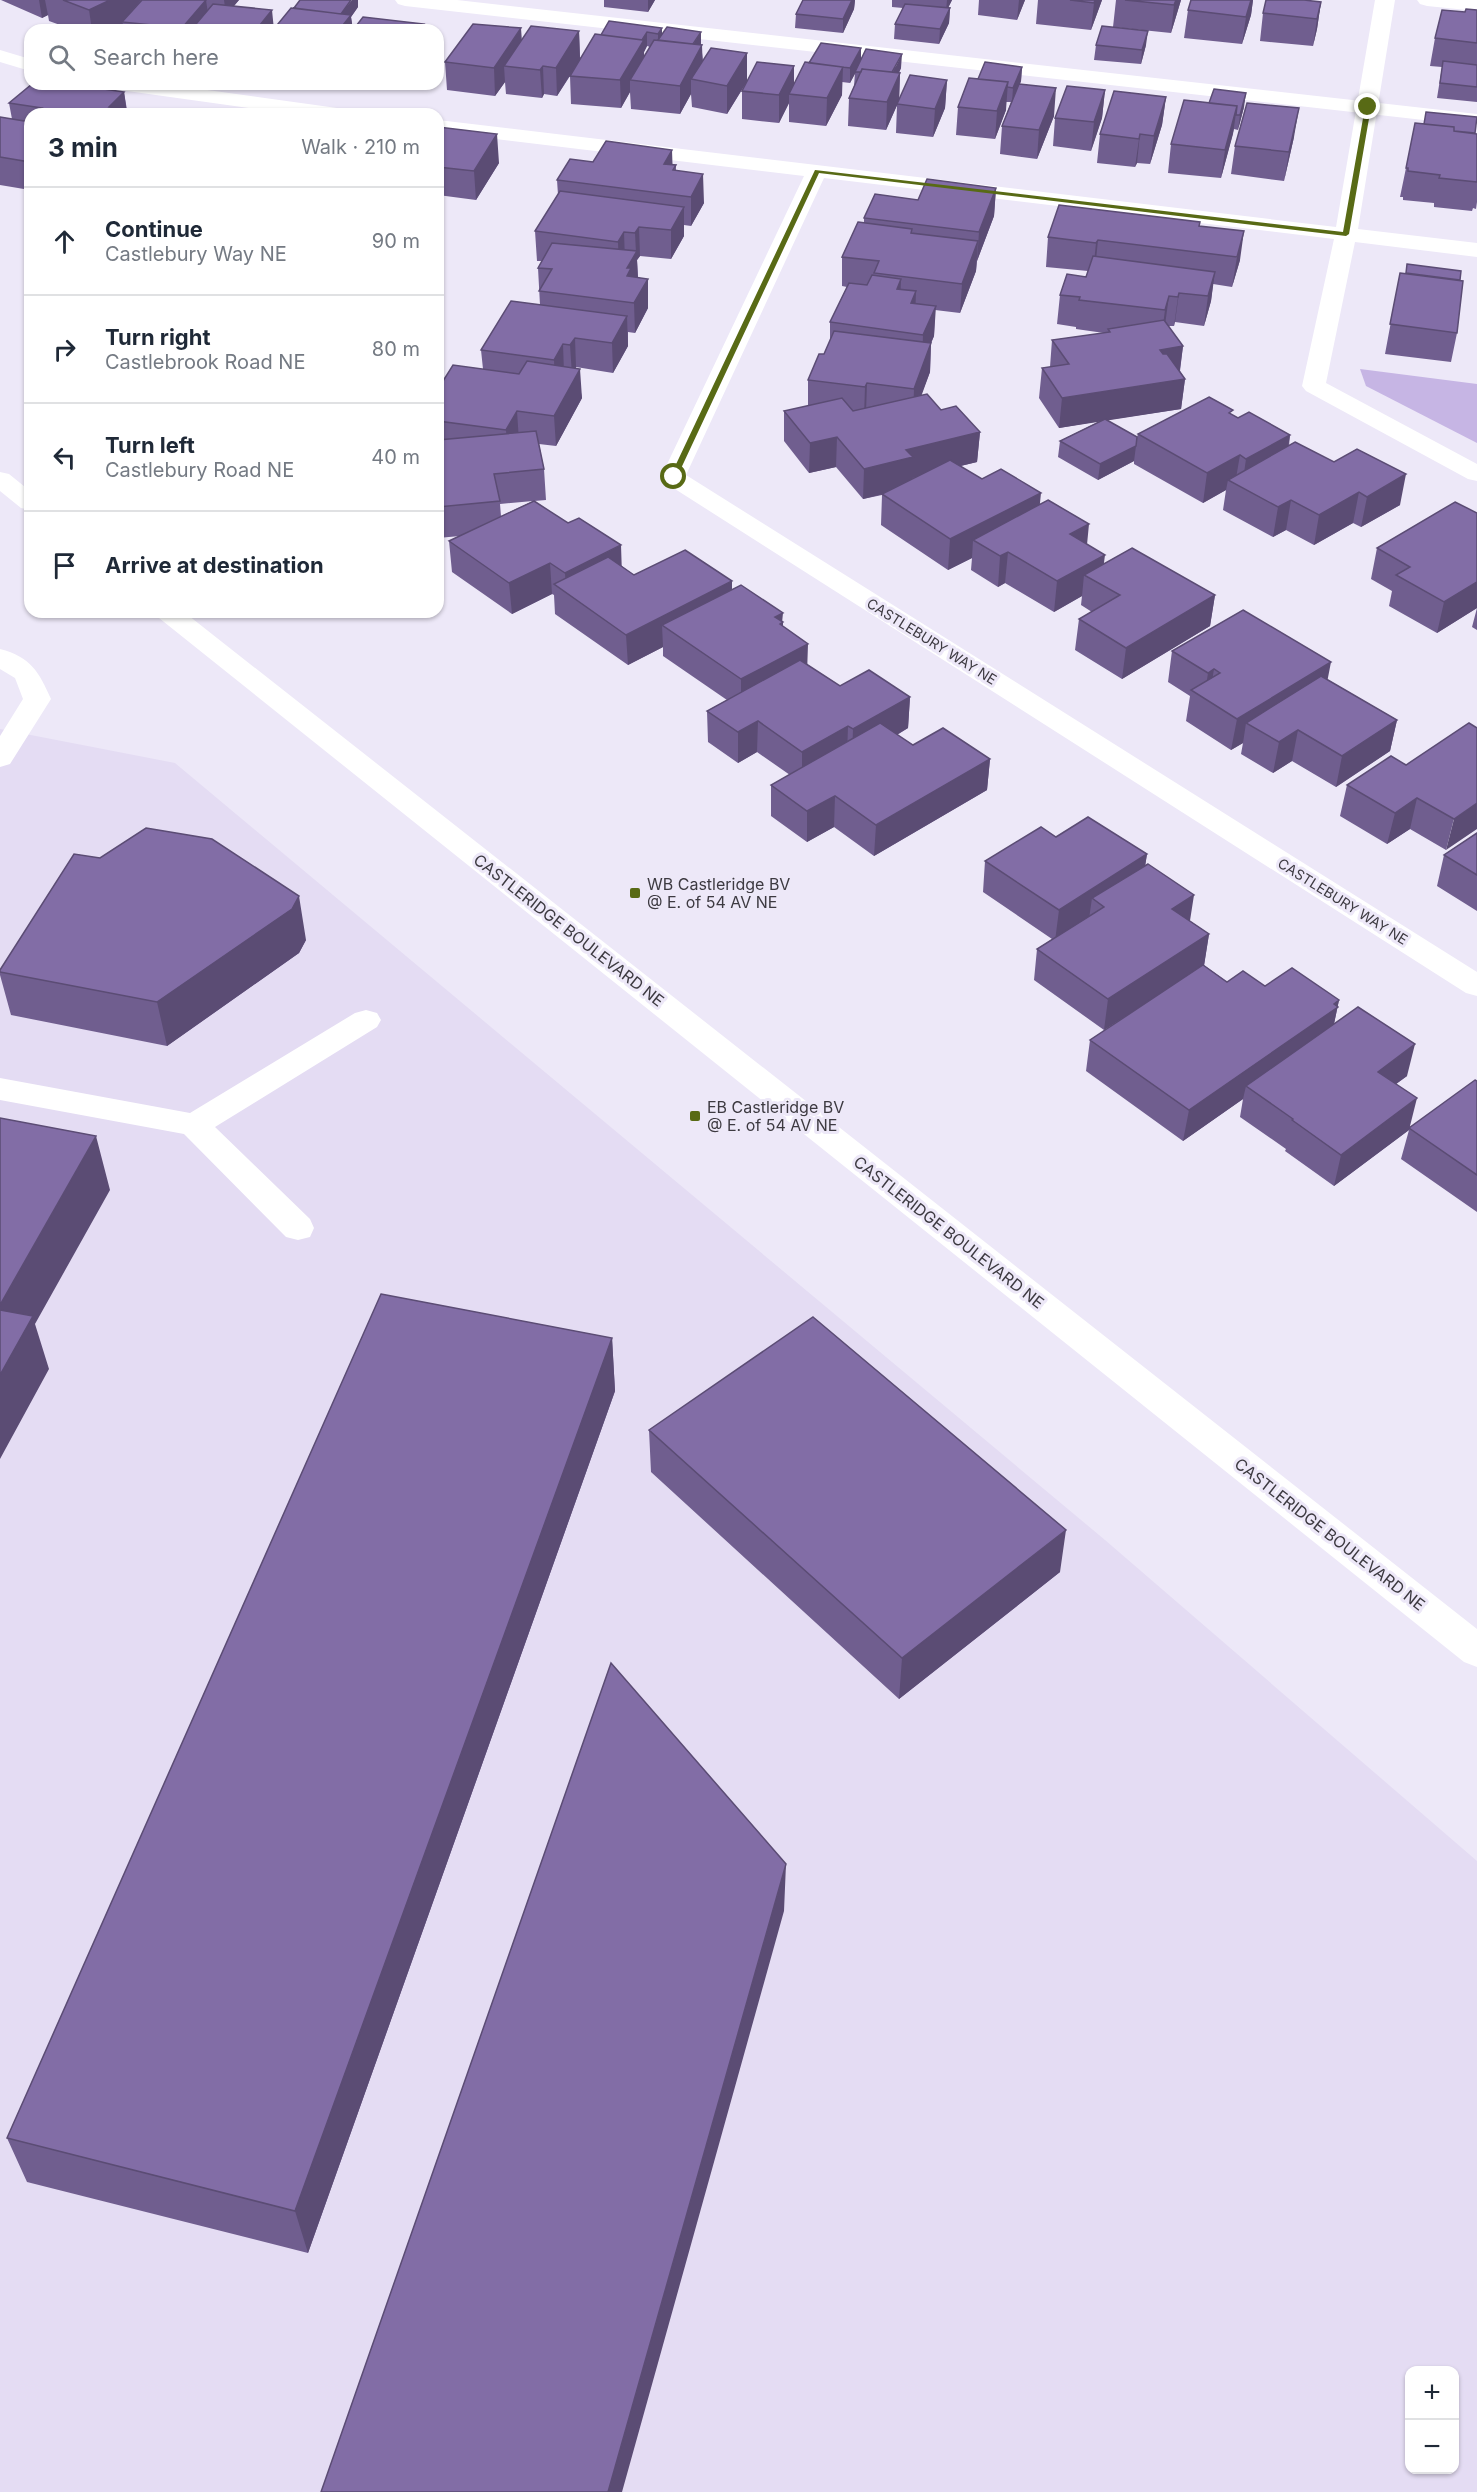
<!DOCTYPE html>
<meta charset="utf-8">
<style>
:root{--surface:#fff;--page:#f6f6f7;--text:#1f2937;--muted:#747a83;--line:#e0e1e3}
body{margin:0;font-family:Inter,sans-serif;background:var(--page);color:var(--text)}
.controls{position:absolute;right:18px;bottom:18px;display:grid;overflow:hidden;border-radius:12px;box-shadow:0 2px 4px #0004}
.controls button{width:54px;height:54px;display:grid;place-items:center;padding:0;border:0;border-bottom:2px solid var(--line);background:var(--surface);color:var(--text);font:30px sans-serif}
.stop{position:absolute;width:18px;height:18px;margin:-14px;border:4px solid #586a15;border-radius:50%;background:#fff}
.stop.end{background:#586a15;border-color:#fff;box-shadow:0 2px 6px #0008}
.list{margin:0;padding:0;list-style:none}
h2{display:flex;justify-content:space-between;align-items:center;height:78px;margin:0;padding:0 24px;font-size:26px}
h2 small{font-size:20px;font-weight:400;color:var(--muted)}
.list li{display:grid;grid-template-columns:39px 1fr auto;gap:18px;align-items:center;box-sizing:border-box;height:108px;padding:0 24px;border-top:2px solid var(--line)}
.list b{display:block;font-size:22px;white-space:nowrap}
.list p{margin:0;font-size:20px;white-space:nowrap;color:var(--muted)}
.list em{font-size:20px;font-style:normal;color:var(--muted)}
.icon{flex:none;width:33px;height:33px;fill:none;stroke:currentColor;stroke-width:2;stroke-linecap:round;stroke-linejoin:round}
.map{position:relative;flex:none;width:1477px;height:2492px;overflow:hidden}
.search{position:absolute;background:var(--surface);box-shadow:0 2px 4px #0004;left:24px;top:24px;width:420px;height:66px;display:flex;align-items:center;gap:15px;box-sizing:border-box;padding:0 21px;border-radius:18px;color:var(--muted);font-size:22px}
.panel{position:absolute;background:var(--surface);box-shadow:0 2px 4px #0004;left:24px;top:108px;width:420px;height:510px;border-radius:18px}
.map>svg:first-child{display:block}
.built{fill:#e4dcf3;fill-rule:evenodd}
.green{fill:#c6b5e4}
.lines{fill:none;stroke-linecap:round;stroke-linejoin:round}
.service{fill:#fff;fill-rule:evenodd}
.minor{fill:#fff;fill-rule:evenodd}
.tertiary{fill:#fff;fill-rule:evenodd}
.wall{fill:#705e8f;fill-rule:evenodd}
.shaded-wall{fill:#5b4c74}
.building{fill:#826da6;stroke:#5b4c74;stroke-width:1.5}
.route{fill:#586a15}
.poi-dot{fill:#586a15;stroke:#ede8f8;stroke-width:2}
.labels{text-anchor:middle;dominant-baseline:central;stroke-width:6;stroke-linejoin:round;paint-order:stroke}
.far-street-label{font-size:14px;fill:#3d3a41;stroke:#ede8f8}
.poi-label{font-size:16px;fill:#3d3a41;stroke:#ede8f8;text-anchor:start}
.street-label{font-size:16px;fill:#3d3a41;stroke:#ede8f8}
</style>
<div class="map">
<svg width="1477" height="2492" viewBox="0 0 1477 2492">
<rect width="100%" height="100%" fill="#ede8f8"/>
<path class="built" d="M0 729 175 763 1105 1540 1477 1861V2492H0ZM1410 2370H1454V2470H1410Z"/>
<path class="green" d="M1360 369 1477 384V443L1366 386Z"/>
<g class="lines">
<path class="service" d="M395 0H457L1477 114V126L405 6 398 4Z
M0 649C31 657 39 672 51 699L10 764 0 767V736L23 699 15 678 0 669Z
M366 1010 377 1013 381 1020 377 1027 215 1127 310 1219 314 1228 310 1237 298 1240 286 1237 184 1134 0 1100V1078L190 1113 355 1013Z"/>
<path class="minor" d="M1375 0H1395L1358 229 1477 243V257L1355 242 1326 383 1477 464V481L1468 479 1306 391 1302 386 1334 239 824 178 686 475 1477 972V996L1466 993 664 482 661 477 804 176 438 132V120L1336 227Z
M1417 0H1477V11L1427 6 1420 4Z
M0 50 30 59V71L0 62Z
M110 84H164L337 108 344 110 347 114H292L120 90 113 88Z"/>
<path class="tertiary" d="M0 472 9 474 30 491V510L21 508 0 491Z
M155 612H184L1477 1629V1667L1464 1662 159 618Z"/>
</g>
<path class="wall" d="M1 0H239L234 6 274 29 358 7 351 17 353 30H124L123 24 109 30H74L49 21 48 15 42 18Z
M604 0H655L648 12 604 7Z
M803 0H855L854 9 843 33 795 28 796 14Z
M892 0H952L948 8H950L949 23 939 44 894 39 895 24 903 8 892 7Z
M979 0H1025L1017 20 978 15Z
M1038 0H1102L1091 30 1036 24Z
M1116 0H1181L1171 33 1113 27Z
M1191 0H1253L1251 15 1242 44 1184 38 1188 10Z
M1321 2 1317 29 1313 46 1260 41 1263 13Z
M1477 10V102L1437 98 1442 67 1430 66 1435 38 1465 12Z
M609 21 701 45 703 61 747 80 794 66V85L809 63 861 60 901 68 899 73H900L899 101 947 80 945 108 933 137 896 133 897 105 886 130 848 126 849 98 854 86 855 73 850 83 842 82V95L826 126 789 122V103L779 123 742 119V91L745 85 727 114 692 107 691 94 680 114 631 109 630 92 621 108 571 104 570 76 557 96 544 94 542 98 506 94 505 82 495 96 447 90 445 62 522 40 579 31 580 58 601 35ZM647 46 650 47 644 56V52Z
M1096 45H1146L1141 64 1094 60Z
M1022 67 1021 81 1020 84 1054 116 1037 159 1000 154 1002 126 1011 102H1006V110L995 139 956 135 958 107 978 79Z
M1105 90 1102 118 1091 151 1053 146 1055 118Z
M124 92 127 110 137 114H30V190L0 185V117L12 119 9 103Z
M1166 97 1162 125 1150 164 1137 163 1135 167 1097 163 1100 134Z
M1244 107 1238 130 1234 129 1221 178 1168 173 1171 144Z
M438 127 499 163 476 200 438 195Z
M1475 133 1477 134V202L1476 209 1473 208 1472 211 1434 207V203L1403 200V197H1400L1406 168Z
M1294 137 1284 181 1231 174 1235 146Z
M672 150V165H676V171L704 203 691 226 684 225V236L671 259 640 256 637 260 638 277 648 308 635 333 628 332V346L613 373 576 367 582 398 556 446 539 444 544 469 546 500 534 501 634 575 732 589 783 622V627L808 665 840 686 910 697 908 728 897 735 913 745 990 759 987 790 874 856 834 827 807 842 771 816V785L790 775 757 752 738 763 708 742 707 711 727 700 663 656V647L628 665 555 614 554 595 552 594 512 614 452 572 449 541 460 536 438 538V389L483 369 481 350 540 305 538 268 542 261H537L535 231 558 195 557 180 593 162ZM533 501 501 516 500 504Z
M996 188 994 216 977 261 976 271 960 313 935 310 934 336 931 343 930 372 921 395 941 410 980 432 977 462 960 466 982 479 1040 505 1087 545 1104 564 1215 595 1210 626 1122 679 1075 650 1079 619 1092 612 1081 605 1082 596 1054 612 1005 583 998 587 971 570 972 558 948 570 881 525 882 495 863 499 836 467 809 473 784 441V411L808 406V380L824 354 830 341V322L847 287 842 286V257L864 223V218L918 200Z
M1199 226 1240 260 1232 287 1213 284 1211 301 1204 326 1175 322 1174 326H1168L1183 346 1180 371 1185 379 1181 409 1107 420 1137 437 1138 434 1233 415 1238 418 1290 435 1289 446 1400 505 1361 527 1353 523 1314 545 1286 530 1273 537 1223 510 1226 490 1203 503 1134 464V461L1098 480 1058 457 1060 441 1100 421 1059 428 1039 398 1042 368 1050 367 1052 340 1104 333 1076 329V327L1057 324 1060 295 1086 277 1088 271 1046 267 1048 237Z
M1400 273 1460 280 1457 333 1451 362 1385 354Z
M1477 513V630L1472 627 1477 608 1437 633 1389 606 1392 591 1371 579 1377 548Z
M1172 651 1328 680 1397 720 1390 751 1336 787 1292 761 1273 773 1241 754 1243 743 1231 750 1186 721 1190 696 1168 682Z
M1477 728 1446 850 1410 829 1387 844 1340 816 1347 785 1406 765Z
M1477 833V911L1437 886 1444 855Z
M1056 837 1147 854 1145 866 1190 921 1209 934 1204 965 1227 982 1265 986 1339 1000 1334 1024 1407 1076 1396 1084 1410 1127 1477 1081V1212L1401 1159 1409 1130 1334 1186 1285 1151 1286 1149 1240 1117 1243 1099 1183 1141 1086 1071 1090 1040 1169 988 1104 1030 1034 980 1037 949 1052 939 983 892 985 861Z
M306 940 299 953 167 1046 11 1015 0 975V970Z
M612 1338 615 1391 308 2253 27 2182 7 2138Z
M649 1430 1060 1572 899 1699 651 1472Z"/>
<path class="shaded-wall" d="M39 0H45L48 15 42 18Z
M110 0H141L122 22 123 24 109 30H92L89 10Z
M206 0 210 27 208 30H183L182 28Z
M224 0H239L226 15Z
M352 0H358V7L351 17 353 30H339L340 14Z
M648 0H655L648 12Z
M852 0H855L854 9 843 33V19Z
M947 0H952L946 12Z
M1019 0H1025L1017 20Z
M1095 0H1102L1091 30 1094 3Z
M1176 0H1181L1171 33 1174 5Z
M1251 0H1253L1251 15 1242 44 1246 17Z
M1321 2 1317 29 1313 46 1317 19Z
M950 8 949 23 939 44 940 29Z
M272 10 274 30H256Z
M424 24V30H419Z
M521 28 523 56 504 66 505 82 495 96 494 68Z
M662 28V42L658 45V34Z
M579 31 580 59 557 96 556 68Z
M1148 31 1146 45 1141 64 1142 50Z
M647 32V46L644 52 645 68 630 80V92L621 108 620 80Z
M701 32V46L690 49Z
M702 45 703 73 691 79V94L680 114V86Z
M861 48V63L850 83V68Z
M747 53V81L727 114V86Z
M902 54 901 68 890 90 891 76Z
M543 66 544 94 542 98 540 70Z
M794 66V94H789V103L779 123V95Z
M843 67 842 95 826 126 827 98Z
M1022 67 1021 81 1012 102 1013 88Z
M900 73 899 101 886 130 887 102Z
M947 80 945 108 933 137 935 109Z
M1008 82 1006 110 995 139 997 111Z
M1056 88 1054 116 1037 159 1039 130Z
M1105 90 1102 118 1091 151 1094 122Z
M124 92 127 114 109 107Z
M1246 93 1244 107 1238 130 1240 115Z
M1166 97 1162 125 1150 164 1154 136Z
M1237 106 1233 134 1221 178 1225 150Z
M1299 108 1294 137 1284 181 1289 152Z
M497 134 499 163 476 200 474 171Z
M1140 134 1137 163 1135 167 1139 139Z
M672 150 673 179 664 164Z
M703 174 704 203 691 226V197Z
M996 188 994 216 977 261 979 232Z
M684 207V236L671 259V230Z
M639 227 640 256 637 260 638 280 628 302 627 268 636 253 635 233Z
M1244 231 1240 260 1232 287 1237 257Z
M624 232 625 261 619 271 618 242Z
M1098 240 1095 270 1093 272 1096 243Z
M978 241 976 271 960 313 962 284Z
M1215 272 1211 301 1204 326 1208 296Z
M648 279V308L635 333 634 303Z
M901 279 900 308 897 289Z
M916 291 915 321 911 303Z
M1179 293 1175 322 1174 326 1178 297Z
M1169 296 1165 325 1161 340 1165 310Z
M936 306 934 336 922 365 923 335Z
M627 316 628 346 613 373 612 343Z
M575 338 576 367 572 375 570 345Z
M931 343 930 372 913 419 914 389Z
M563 344 564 373 555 389 554 360Z
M1183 346 1179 376 1160 350Z
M580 369 582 398 556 446 554 416Z
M1185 379 1181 409 1059 428 1062 398Z
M867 383 866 413 864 417 865 387Z
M517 411 519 441 508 460 506 430Z
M980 432 977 462 912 478 911 487 863 499 864 469 906 450Z
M1290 435 1285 465 1242 487 1246 459Z
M837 437 836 467 809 473 810 443Z
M1136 446 1134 461 1098 480 1100 464Z
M1240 455 1235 484 1228 480 1226 490 1203 503 1207 473Z
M1406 474 1400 505 1361 527 1367 497Z
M1359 492 1353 523 1314 545 1319 515Z
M1041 493 1038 523 973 540 972 558 948 570 950 539Z
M1291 500 1286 530 1273 537 1278 507Z
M1089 524 1086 555 1070 534Z
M621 545 622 575 566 592 565 573Z
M1008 552 1005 583 998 587 1000 556Z
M1105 555 1101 585 1084 575 1082 596 1054 612 1057 581Z
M550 563 552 594 512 614 509 583Z
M732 581V611L662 625 663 647 628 665 626 635Z
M1477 582V608L1437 633 1444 602Z
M1215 595 1210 626 1122 679 1126 648Z
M783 613 782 623 783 622V653L775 617Z
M808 644 807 674 741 710V679Z
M1331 662 1325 693 1246 723 1243 743 1231 750 1237 719Z
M1214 669 1209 700 1204 699 1208 673Z
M910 697 908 728 852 761 853 729Z
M1397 720 1390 751 1336 787 1342 756Z
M758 721 757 752 738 763V732Z
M848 726 847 757 802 783V752Z
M1298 730 1292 761 1273 773 1279 742Z
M990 759 987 790 874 856 876 825Z
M835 796 834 827 807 842V811Z
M1417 798 1410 829 1387 844 1395 813Z
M1477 803V829L1446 850 1454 819Z
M1147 854 1142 886 1104 907 1092 898 1089 919 1055 941 1059 910Z
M1194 895 1189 927 1172 909Z
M299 896 306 940 299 953 167 1046 157 1002Z
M1209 934 1204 966 1104 1030 1108 999Z
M1339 1000 1331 1038 1246 1086 1243 1099 1183 1141 1189 1110Z
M1415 1044 1407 1076 1370 1103 1378 1072Z
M1417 1098 1409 1130 1334 1186 1341 1155Z
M96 1136 110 1190 35 1324 49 1369 0 1459V1305Z
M612 1338 615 1391 308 2253 295 2211Z
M1066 1530 1060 1572 899 1699 902 1658Z
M786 1864 784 1911 622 2492H608Z"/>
<path class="building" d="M63 0H110L89 10Z
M142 0H206L182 28 122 22Z
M300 0H351L341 14 294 8Z
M803 0H852L843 19 796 14Z
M1070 0H1095L1094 3Z
M1125 0H1176L1174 5Z
M1191 0H1251L1246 17 1188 10Z
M1266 0H1304L1321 2 1317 19 1263 13Z
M213 4 272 10 256 30H191Z
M905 4 950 8 940 29 895 24Z
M291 8 351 15 339 30H273Z
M1466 9 1477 10V43L1435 38 1442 10 1465 12Z
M363 17 424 24 419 30H353Z
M609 21 662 28 658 34 647 32 642 40 601 35Z
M473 24 521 28 494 68 445 62Z
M531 26 579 31 556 68 543 66 540 70 504 66Z
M1102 26 1148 31 1142 50 1096 45Z
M667 27 701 32 693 44 658 40Z
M595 34 644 40 620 80 570 76Z
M654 40 702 45 680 86 630 80Z
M821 43 861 48 850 68 809 63Z
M711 48 747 53 727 86 691 79Z
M866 49 902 54 892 72 862 69 861 72H855Z
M1443 61 1477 65V87L1440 83Z
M757 62 794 66 779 95 742 91Z
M805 62 843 67 827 98 789 94Z
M985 62 1022 67 1013 88 1007 87 1008 82 978 79Z
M862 69 900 73 887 102 849 98Z
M910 75 947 80 935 109 897 104Z
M969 78 1008 82 997 111 958 107Z
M32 84H70L124 92 109 107 137 111 134 114H35L42 108 9 103Z
M1019 84 1056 88 1039 130 1002 126Z
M1067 86 1105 90 1094 122 1055 118Z
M1214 89 1246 93 1240 115H1236L1237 106 1209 103Z
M1114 91 1166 97 1154 136 1140 134 1139 139 1100 134Z
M1184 100 1237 106 1225 150 1171 144Z
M1247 103 1299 108 1289 152 1235 146Z
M1426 112 1477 117 1475 133 1454 131V127L1424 124Z
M0 117 30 122V162L0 157Z
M1415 123 1454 127V131L1477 134V182L1439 178 1440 175 1408 171V168H1406Z
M438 127 497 134 474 171 438 167Z
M606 141 672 150 664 164 676 165 673 170 703 174 691 197 557 180 570 159 593 162Z
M927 179 996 188 979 232 864 218 875 194 918 200Z
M560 191 684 207 671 230 639 227 635 233 624 232 618 242 535 231Z
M1059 205 1200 222 1199 226 1244 231 1237 257 1098 240 1096 243 1048 237Z
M858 222 912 229 911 233 978 241 962 284 874 273 879 261 842 257Z
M552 243 637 251 627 268H631L627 276 648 279 634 303 539 291 552 269 538 268Z
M1093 256 1215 272 1208 296 1179 293 1178 297 1169 296 1165 310 1079 300 1080 297 1060 295 1067 274 1086 277Z
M1407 264 1461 271 1460 280 1406 273Z
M1400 273 1463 281 1457 333 1390 324Z
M872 275 901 279 897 289 916 291 911 303 936 306 923 335 830 322 849 283 867 285Z
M511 301 627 316 612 343 575 338 570 345 563 344 554 360 481 350Z
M1164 320 1183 346 1160 350 1163 354H1167L1185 379 1062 398 1042 368 1069 364 1052 340 1110 332 1108 329Z
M834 331 931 343 914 389 867 383 865 387 808 380 819 354H824Z
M527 361 580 369 554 416 517 411 506 430 438 421V389L453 365 519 374Z
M927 394 941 410 956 406 980 432 906 450 913 457 864 469 837 437 810 443 784 411 842 398 853 411Z
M1209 397 1233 410 1229 413 1238 418 1249 412 1290 435 1246 459 1240 455 1207 473 1138 434Z
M1105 419 1137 437 1136 446 1100 464 1060 441Z
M536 431 544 469 494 474 500 501 438 507V440Z
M1295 442 1334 462 1357 449 1406 474 1367 497 1359 492 1319 515 1291 500 1278 507 1228 480Z
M950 460 982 479 1001 469 1041 493 950 539 882 494Z
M1048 500 1089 524 1070 534 1105 555 1057 581 1008 552 1000 556 973 540Z
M534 501 568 523 579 518 621 545 565 573 550 563 509 583 449 541Z
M1455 502 1477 513V582L1444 602 1396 575 1410 567 1377 548Z
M1132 548 1215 595 1126 648 1079 619 1120 595 1084 575Z
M685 550 732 581 626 635 554 584 608 557 634 575Z
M741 585 783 613 775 617 783 622 780 624 808 644 741 679 662 625Z
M1243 610 1331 662 1237 719 1191 690 1220 673 1214 669 1208 673 1172 651Z
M800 660 840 686 869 670 910 697 853 729 848 726 802 752 758 721 738 732 707 711Z
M1321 676 1397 720 1342 756 1298 730 1279 742 1246 723Z
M880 723 913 745 943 728 990 759 876 825 835 796 807 811 771 785Z
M1469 723 1477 728V803L1454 819 1417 798 1395 813 1347 785 1391 756 1406 765Z
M1088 817 1147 854 1059 910 985 861 1041 827 1056 837Z
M146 828 212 839 299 896 292 909 157 1002 0 972V970L74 854 100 858Z
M1477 833V875L1444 855Z
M1148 864 1194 895 1172 909 1209 934 1108 999 1037 949 1104 907 1092 898Z
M1203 965 1227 982 1243 971 1265 986 1292 968 1339 1000 1334 1004 1338 1007 1189 1110 1090 1040Z
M1358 1007 1415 1044 1378 1072 1417 1098 1341 1155 1292 1120 1293 1119 1246 1086Z
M1475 1080 1477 1081V1175L1409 1128Z
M0 1118 96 1136 0 1305Z
M381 1294 612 1338 295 2211 7 2138Z
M0 1310 33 1316 0 1375Z
M813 1317 1066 1530 902 1658 649 1430Z
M611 1663 786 1864 608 2492H321Z"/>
<path class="route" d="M1368 105 1371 107 1349 234 1346 236 819 173 677 477 674 479 670 477 815 170 1343 232 1365 107Z"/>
<g class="poi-dot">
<rect x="629" y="887" width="12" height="12" rx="3"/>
<rect x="689" y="1110" width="12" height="12" rx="3"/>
</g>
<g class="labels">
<g class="far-street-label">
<text transform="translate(932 641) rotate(32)">CASTLEBURY WAY NE</text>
<text transform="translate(1343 901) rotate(32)">CASTLEBURY WAY NE</text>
</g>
<g class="poi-label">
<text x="647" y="884">WB Castleridge BV<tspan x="647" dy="18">@ E. of 54 AV NE</tspan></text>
<text x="707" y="1107">EB Castleridge BV<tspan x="707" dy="18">@ E. of 54 AV NE</tspan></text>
</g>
<g class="street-label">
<text transform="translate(569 930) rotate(38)">CASTLERIDGE BOULEVARD NE</text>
<text transform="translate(949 1232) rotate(38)">CASTLERIDGE BOULEVARD NE</text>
<text transform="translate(1330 1534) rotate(38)">CASTLERIDGE BOULEVARD NE</text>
</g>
</g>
</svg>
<div class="controls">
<button>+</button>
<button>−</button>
</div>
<div class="stop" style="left:674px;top:477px"></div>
<div class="stop end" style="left:1368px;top:107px"></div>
<div class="search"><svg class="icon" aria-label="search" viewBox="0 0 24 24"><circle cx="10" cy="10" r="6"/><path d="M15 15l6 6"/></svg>Search here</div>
<section class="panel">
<h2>3 min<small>Walk · 210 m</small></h2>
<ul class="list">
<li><svg class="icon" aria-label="ahead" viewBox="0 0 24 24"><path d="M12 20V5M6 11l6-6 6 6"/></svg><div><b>Continue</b><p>Castlebury Way NE</p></div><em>90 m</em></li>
<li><svg class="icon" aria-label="right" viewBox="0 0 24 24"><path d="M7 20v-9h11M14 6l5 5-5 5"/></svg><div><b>Turn right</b><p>Castlebrook Road NE</p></div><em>80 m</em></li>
<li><svg class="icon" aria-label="left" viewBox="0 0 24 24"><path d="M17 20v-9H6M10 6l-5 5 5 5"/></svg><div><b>Turn left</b><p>Castlebury Road NE</p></div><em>40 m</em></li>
<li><svg class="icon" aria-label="arrive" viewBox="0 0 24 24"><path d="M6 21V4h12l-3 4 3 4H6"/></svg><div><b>Arrive at destination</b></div></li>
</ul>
</section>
</div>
